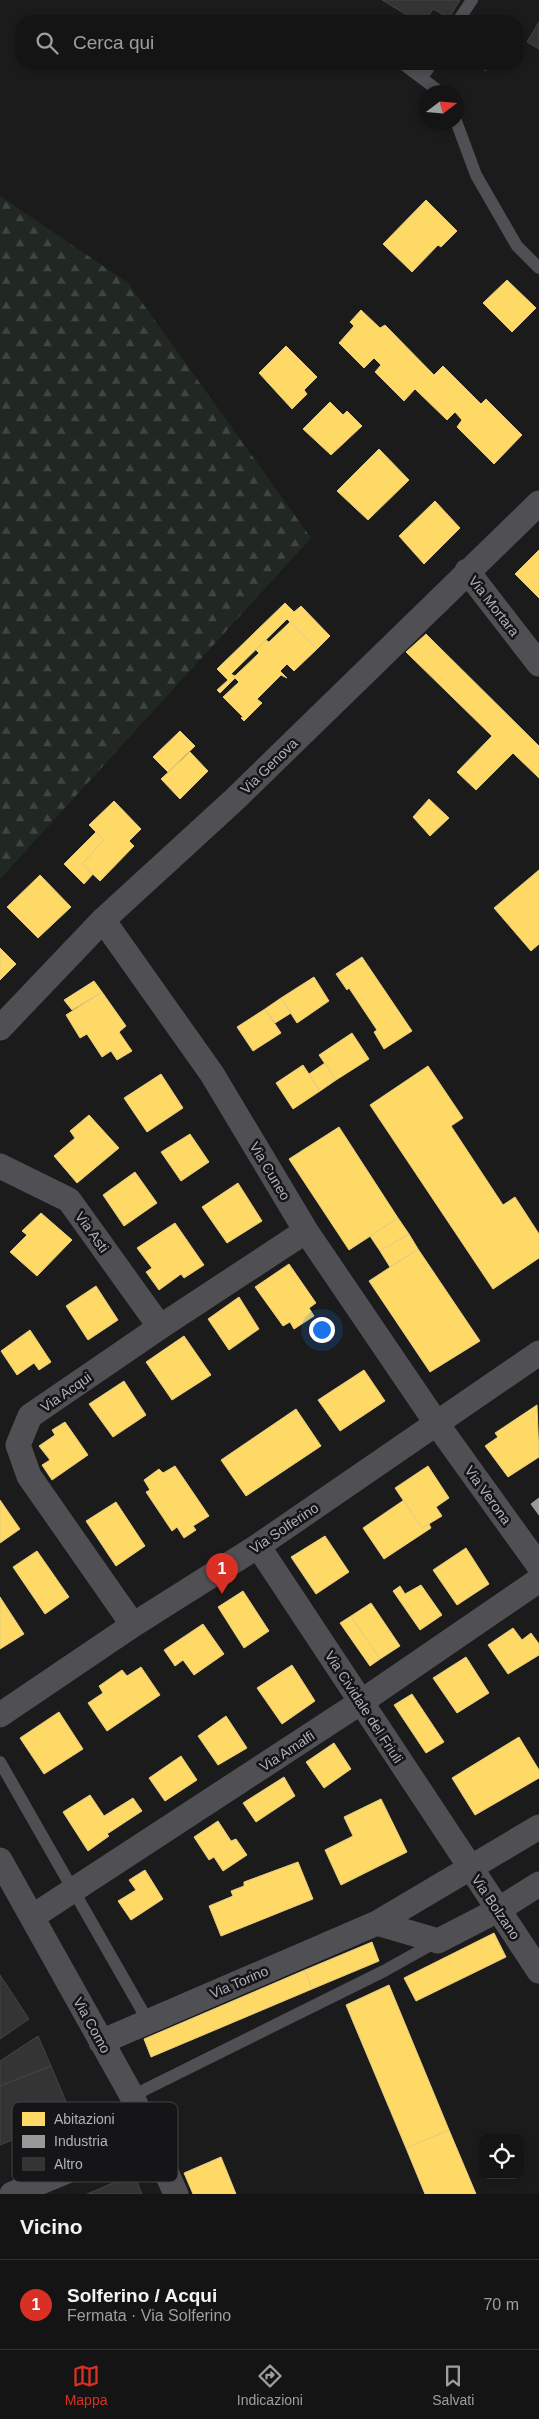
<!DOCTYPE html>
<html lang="it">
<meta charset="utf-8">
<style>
:root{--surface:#141414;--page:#1d1d1d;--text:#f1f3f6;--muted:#9d9ea0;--line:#333334;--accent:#d93025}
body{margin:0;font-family:Helvetica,sans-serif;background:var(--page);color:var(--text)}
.controls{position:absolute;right:15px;bottom:15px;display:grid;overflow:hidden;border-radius:10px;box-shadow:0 2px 8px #0003}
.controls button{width:45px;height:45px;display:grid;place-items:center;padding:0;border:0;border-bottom:1px solid var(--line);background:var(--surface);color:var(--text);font:25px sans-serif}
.compass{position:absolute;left:419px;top:85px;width:45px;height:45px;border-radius:50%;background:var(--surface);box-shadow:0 2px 8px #0003;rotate:74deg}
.you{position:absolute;left:321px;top:1329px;width:18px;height:18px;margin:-12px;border:4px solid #fff;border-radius:50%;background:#1a73e8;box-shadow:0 0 0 8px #1a73e833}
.badge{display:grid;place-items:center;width:32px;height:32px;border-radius:50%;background:var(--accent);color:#fff;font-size:16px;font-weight:700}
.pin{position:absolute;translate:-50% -41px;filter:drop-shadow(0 1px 2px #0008)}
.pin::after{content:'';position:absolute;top:26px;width:18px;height:15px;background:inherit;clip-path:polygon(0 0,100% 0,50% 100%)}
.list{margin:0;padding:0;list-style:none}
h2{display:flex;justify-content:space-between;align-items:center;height:65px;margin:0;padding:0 20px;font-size:21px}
h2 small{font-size:16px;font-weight:400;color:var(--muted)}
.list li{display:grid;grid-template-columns:32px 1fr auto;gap:15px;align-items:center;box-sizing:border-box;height:90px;padding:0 20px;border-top:1px solid var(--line)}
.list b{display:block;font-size:19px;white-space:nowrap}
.list p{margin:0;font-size:16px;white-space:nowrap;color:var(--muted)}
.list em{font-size:16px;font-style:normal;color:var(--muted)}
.icon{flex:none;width:28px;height:28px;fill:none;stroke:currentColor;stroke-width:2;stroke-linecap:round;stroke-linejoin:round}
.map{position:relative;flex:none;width:539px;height:2194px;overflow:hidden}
.search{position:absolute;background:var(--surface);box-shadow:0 2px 8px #0003;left:15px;right:15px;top:15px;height:55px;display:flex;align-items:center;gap:12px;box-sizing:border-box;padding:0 18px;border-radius:20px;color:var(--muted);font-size:19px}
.sheet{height:155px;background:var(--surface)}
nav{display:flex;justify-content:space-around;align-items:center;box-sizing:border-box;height:70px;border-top:1px solid var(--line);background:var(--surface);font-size:14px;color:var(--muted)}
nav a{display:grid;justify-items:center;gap:2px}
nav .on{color:var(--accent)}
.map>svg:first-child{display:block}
.forest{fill:url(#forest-firs)}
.homes{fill:#ffd966;stroke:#e7cd80}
.industry{fill:#999;stroke:#9fa0a3}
.building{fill:#343435;stroke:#444447}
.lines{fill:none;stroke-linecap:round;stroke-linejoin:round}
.service{stroke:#505054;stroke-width:12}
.minor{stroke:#505054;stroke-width:25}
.labels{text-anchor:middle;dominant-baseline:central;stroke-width:5;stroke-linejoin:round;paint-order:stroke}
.street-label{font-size:14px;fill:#aeb2bb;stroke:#151517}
.key{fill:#151517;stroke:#434448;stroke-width:1}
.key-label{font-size:14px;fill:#aeb2bb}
</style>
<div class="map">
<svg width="539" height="2194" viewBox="0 0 539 2194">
<defs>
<pattern id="forest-firs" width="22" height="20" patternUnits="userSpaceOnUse" patternTransform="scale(1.25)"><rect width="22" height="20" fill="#212822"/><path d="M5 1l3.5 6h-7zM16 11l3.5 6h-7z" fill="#3f4540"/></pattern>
</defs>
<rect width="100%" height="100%" fill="#1b1b1b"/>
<path class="forest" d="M0 196 128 283 311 538 0 879Z"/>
<path class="homes" d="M426 200 457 231 441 247 438 245 412 272 383 244Z
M507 280 536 308 512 332 483 303Z
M361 310 380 328 385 325 434 375 443 366 481 404 486 399 522 435 494 464 457 427 462 420 455 412 447 420 415 389 404 401 375 372 381 365 374 358 364 368 339 343 354 326 350 322Z
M286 346 317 377 304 390 307 394 292 409 259 373Z
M330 402 343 415 347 411 362 426 331 455 303 429Z
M379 449 409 480 368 520 337 491Z
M435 501 460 528 424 564 399 536Z
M539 550V598L515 574Z
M285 603 294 612 301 606 330 636 317 649 287 619 231 674 235 678 220 693 217 690 228 680 217 669Z
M290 622 317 649 294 671 287 664 280 671 287 678 281 675 257 699 262 703 244 721 241 718 243 717 223 697 239 682 231 674 235 676 259 653 256 650 266 640 269 642Z
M426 634 539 746V778L513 753 476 790 457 772 492 736 406 652Z
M180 731 195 746 168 772 153 757Z
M190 752 208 771 180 799 161 779Z
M429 799 449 818 430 836 413 817Z
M114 801 141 829 129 841 134 846 100 881 82 864 104 840 89 825Z
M96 832 104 840 82 864 93 874 84 884 64 864Z
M539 870V944L531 951 494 908Z
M40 875 71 907 38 938 7 907Z
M0 948 16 964 0 980Z
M362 957 412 1031 384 1049 374 1032 377 1030 349 988 347 990 336 974Z
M314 977 329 1001 297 1023 281 998Z
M94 981 102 992 72 1010 64 1000Z
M102 992 126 1026 119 1032 132 1051 117 1060 111 1051 102 1057 87 1034 80 1038 66 1015Z
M281 998 291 1013 275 1023 265 1009Z
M265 1009 281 1033 253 1051 237 1027Z
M352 1033 369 1059 336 1080 319 1055Z
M325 1063 336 1080 320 1091 309 1074Z
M303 1065 320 1091 293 1109 276 1083Z
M428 1066 463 1118 451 1126 503 1205 515 1197 539 1234V1258L493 1289 370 1105Z
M161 1074 183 1108 147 1132 124 1098Z
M89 1115 119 1148 77 1183 54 1156 75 1138 70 1131Z
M339 1127 398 1218 349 1250 289 1159Z
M190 1134 209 1162 181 1181 161 1152Z
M135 1172 157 1203 124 1226 103 1195Z
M238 1183 262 1221 227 1243 202 1207Z
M41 1213 72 1240 37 1276 10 1252 27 1235 22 1231Z
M398 1218 409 1234 380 1251 370 1236Z
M175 1223 204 1265 184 1278 181 1274 159 1290 146 1272 152 1268 137 1248Z
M409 1234 418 1249 390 1267 380 1251Z
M418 1249 480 1341 430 1372 369 1281Z
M289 1264 316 1303 309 1308 314 1316 294 1329 290 1322 283 1326 255 1287Z
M96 1286 118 1320 88 1340 66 1306Z
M239 1297 259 1329 229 1350 208 1319Z
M30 1330 51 1362 39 1370 34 1363 17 1375 1 1351Z
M184 1336 211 1375 172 1400 146 1362Z
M364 1370 385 1401 340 1431 318 1400Z
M124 1381 146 1415 113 1437 89 1404Z
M537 1405 539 1457 508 1477 485 1446 498 1437 495 1433Z
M296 1409 321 1446 246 1496 221 1460Z
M65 1422 88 1455 52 1480 42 1465 50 1460 39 1446 55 1435 52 1430Z
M175 1466 209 1516 193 1526 196 1530 184 1538 177 1527 172 1531 146 1492 150 1490 144 1480 159 1469 163 1473Z
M428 1466 449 1498 436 1507 442 1516 422 1528 395 1488Z
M0 1500 20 1529 0 1543Z
M404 1500 422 1528 429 1524 431 1528 384 1559 363 1528Z
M116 1502 145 1546 116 1566 86 1521Z
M325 1536 349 1572 316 1594 291 1557Z
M466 1548 489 1584 457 1605 433 1570Z
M37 1551 69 1597 45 1614 13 1567Z
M421 1585 442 1615 420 1630 393 1591 400 1586 405 1594Z
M243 1591 269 1631 244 1648 218 1607Z
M0 1597 24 1634 0 1649Z
M371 1603 400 1646 380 1659 351 1616Z
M351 1616 380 1659 370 1666 340 1623Z
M203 1624 224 1654 194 1675 183 1660 175 1666 164 1650Z
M513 1628 522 1640 531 1633 539 1644V1655L508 1674 488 1645Z
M466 1657 489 1693 457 1713 433 1678Z
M292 1665 315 1701 282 1724 257 1688Z
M141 1667 160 1695 107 1731 88 1703 103 1693 99 1686 122 1670 127 1676Z
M412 1694 444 1742 426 1753 394 1705Z
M59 1712 83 1749 44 1774 20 1738Z
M226 1716 247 1748 218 1765 198 1736Z
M519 1737 539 1770V1778L475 1815 452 1778Z
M334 1743 351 1769 324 1788 306 1762Z
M181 1756 197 1780 165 1801 149 1778Z
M284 1777 295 1796 256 1822 243 1803Z
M90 1795 104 1816 133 1798 142 1811 107 1834 109 1836 88 1851 63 1812Z
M381 1799 407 1852 341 1885 325 1850 353 1836 344 1817Z
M218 1821 231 1841 236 1839 247 1855 223 1871 214 1857 209 1860 194 1837Z
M298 1862 313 1899 221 1936 209 1906 233 1896 231 1891 244 1886V1882Z
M145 1870 163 1899 131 1920 118 1901 136 1890 129 1880Z
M494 1933 506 1957 416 2001 404 1978Z
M372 1942 379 1961 312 1989 305 1970Z
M305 1970 312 1989 151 2057 144 2039Z
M389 1985 449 2130 406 2148 346 2005Z
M449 2130 476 2194H425L406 2148Z
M221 2157 236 2194H193L184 2173Z"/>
<path class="industry" d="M539 1498V1515L531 1504Z"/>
<path class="building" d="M382 0H460L449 18 433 9 425 21H417Z
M539 22V49L527 42Z
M474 64H490L486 71Z
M0 1975 29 2019 0 2039Z
M38 2036 51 2066 0 2086V2061Z
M51 2066 72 2116 0 2145V2086Z
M134 2174 142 2194H87Z"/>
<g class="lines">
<path class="service" d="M458 21 472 0
M403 64 440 92
M422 78 431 64
M456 121 476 175 517 246 539 268
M0 1762 148 2021
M132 2096 384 1971 436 1942"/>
<path class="minor" d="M467 571 539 664
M103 920 212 1074 306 1231 437 1424 539 1566
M0 1028 103 920 234 800 539 503
M0 1166 69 1200 160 1327
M258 1546 539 1971
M133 1625 29 1476 18 1445 30 1416 160 1327 306 1231
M0 1715 133 1625 258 1546 539 1353
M0 1860 132 2096 176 2194
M32 1917 361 1702 539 1580
M377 1923 438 1941 498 1910 539 1884
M101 2042 377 1923 539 1827
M12 2194 149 2137"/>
</g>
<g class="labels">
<g class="street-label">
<text transform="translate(494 606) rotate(52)">Via Mortara</text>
<text transform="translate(269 766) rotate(-44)">Via Genova</text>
<text transform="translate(270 1171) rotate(59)">Via Cuneo</text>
<text transform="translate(92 1232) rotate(54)">Via Asti</text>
<text transform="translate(66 1392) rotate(-35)">Via Acqui</text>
<text transform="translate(488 1495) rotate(54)">Via Verona</text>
<text transform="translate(284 1528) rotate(-34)">Via Solferino</text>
<text transform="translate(364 1707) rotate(57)">Via Cividale del Friuli</text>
<text transform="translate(287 1751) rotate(-33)">Via Amalfi</text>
<text transform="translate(496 1907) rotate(56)">Via Bolzano</text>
<text transform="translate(239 1982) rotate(-23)">Via Torino</text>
<text transform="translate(92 2025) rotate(61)">Via Como</text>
</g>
</g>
<rect x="12" y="2102" width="166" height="80" rx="8" class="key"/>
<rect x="22" y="2112" width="23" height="14" fill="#ffd966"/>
<rect x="22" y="2135" width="23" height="13" fill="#999"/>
<rect x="22" y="2157" width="23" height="14" fill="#343435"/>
<g class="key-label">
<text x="54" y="2124">Abitazioni</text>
<text x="54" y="2146">Industria</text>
<text x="54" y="2169">Altro</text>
</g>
</svg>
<div class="controls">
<button><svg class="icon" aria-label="locate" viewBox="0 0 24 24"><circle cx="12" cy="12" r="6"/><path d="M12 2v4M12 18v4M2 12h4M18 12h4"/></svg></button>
</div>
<svg class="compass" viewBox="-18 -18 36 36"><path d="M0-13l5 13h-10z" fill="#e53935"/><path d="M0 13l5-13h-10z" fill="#9d9ea0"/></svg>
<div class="you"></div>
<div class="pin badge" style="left:222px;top:1594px">1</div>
<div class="search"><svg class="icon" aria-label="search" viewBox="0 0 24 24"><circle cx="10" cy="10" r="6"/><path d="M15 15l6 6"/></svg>Cerca qui</div>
</div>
<section class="sheet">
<h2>Vicino<small></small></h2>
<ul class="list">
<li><span class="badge">1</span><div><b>Solferino / Acqui</b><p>Fermata · Via Solferino</p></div><em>70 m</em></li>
</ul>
</section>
<nav>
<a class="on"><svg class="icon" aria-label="map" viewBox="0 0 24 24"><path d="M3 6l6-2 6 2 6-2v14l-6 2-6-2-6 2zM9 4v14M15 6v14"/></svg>Mappa</a>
<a><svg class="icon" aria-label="directions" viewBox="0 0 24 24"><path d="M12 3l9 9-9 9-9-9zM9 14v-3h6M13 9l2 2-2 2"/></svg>Indicazioni</a>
<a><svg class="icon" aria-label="saved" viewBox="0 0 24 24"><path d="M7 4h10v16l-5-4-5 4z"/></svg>Salvati</a>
</nav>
